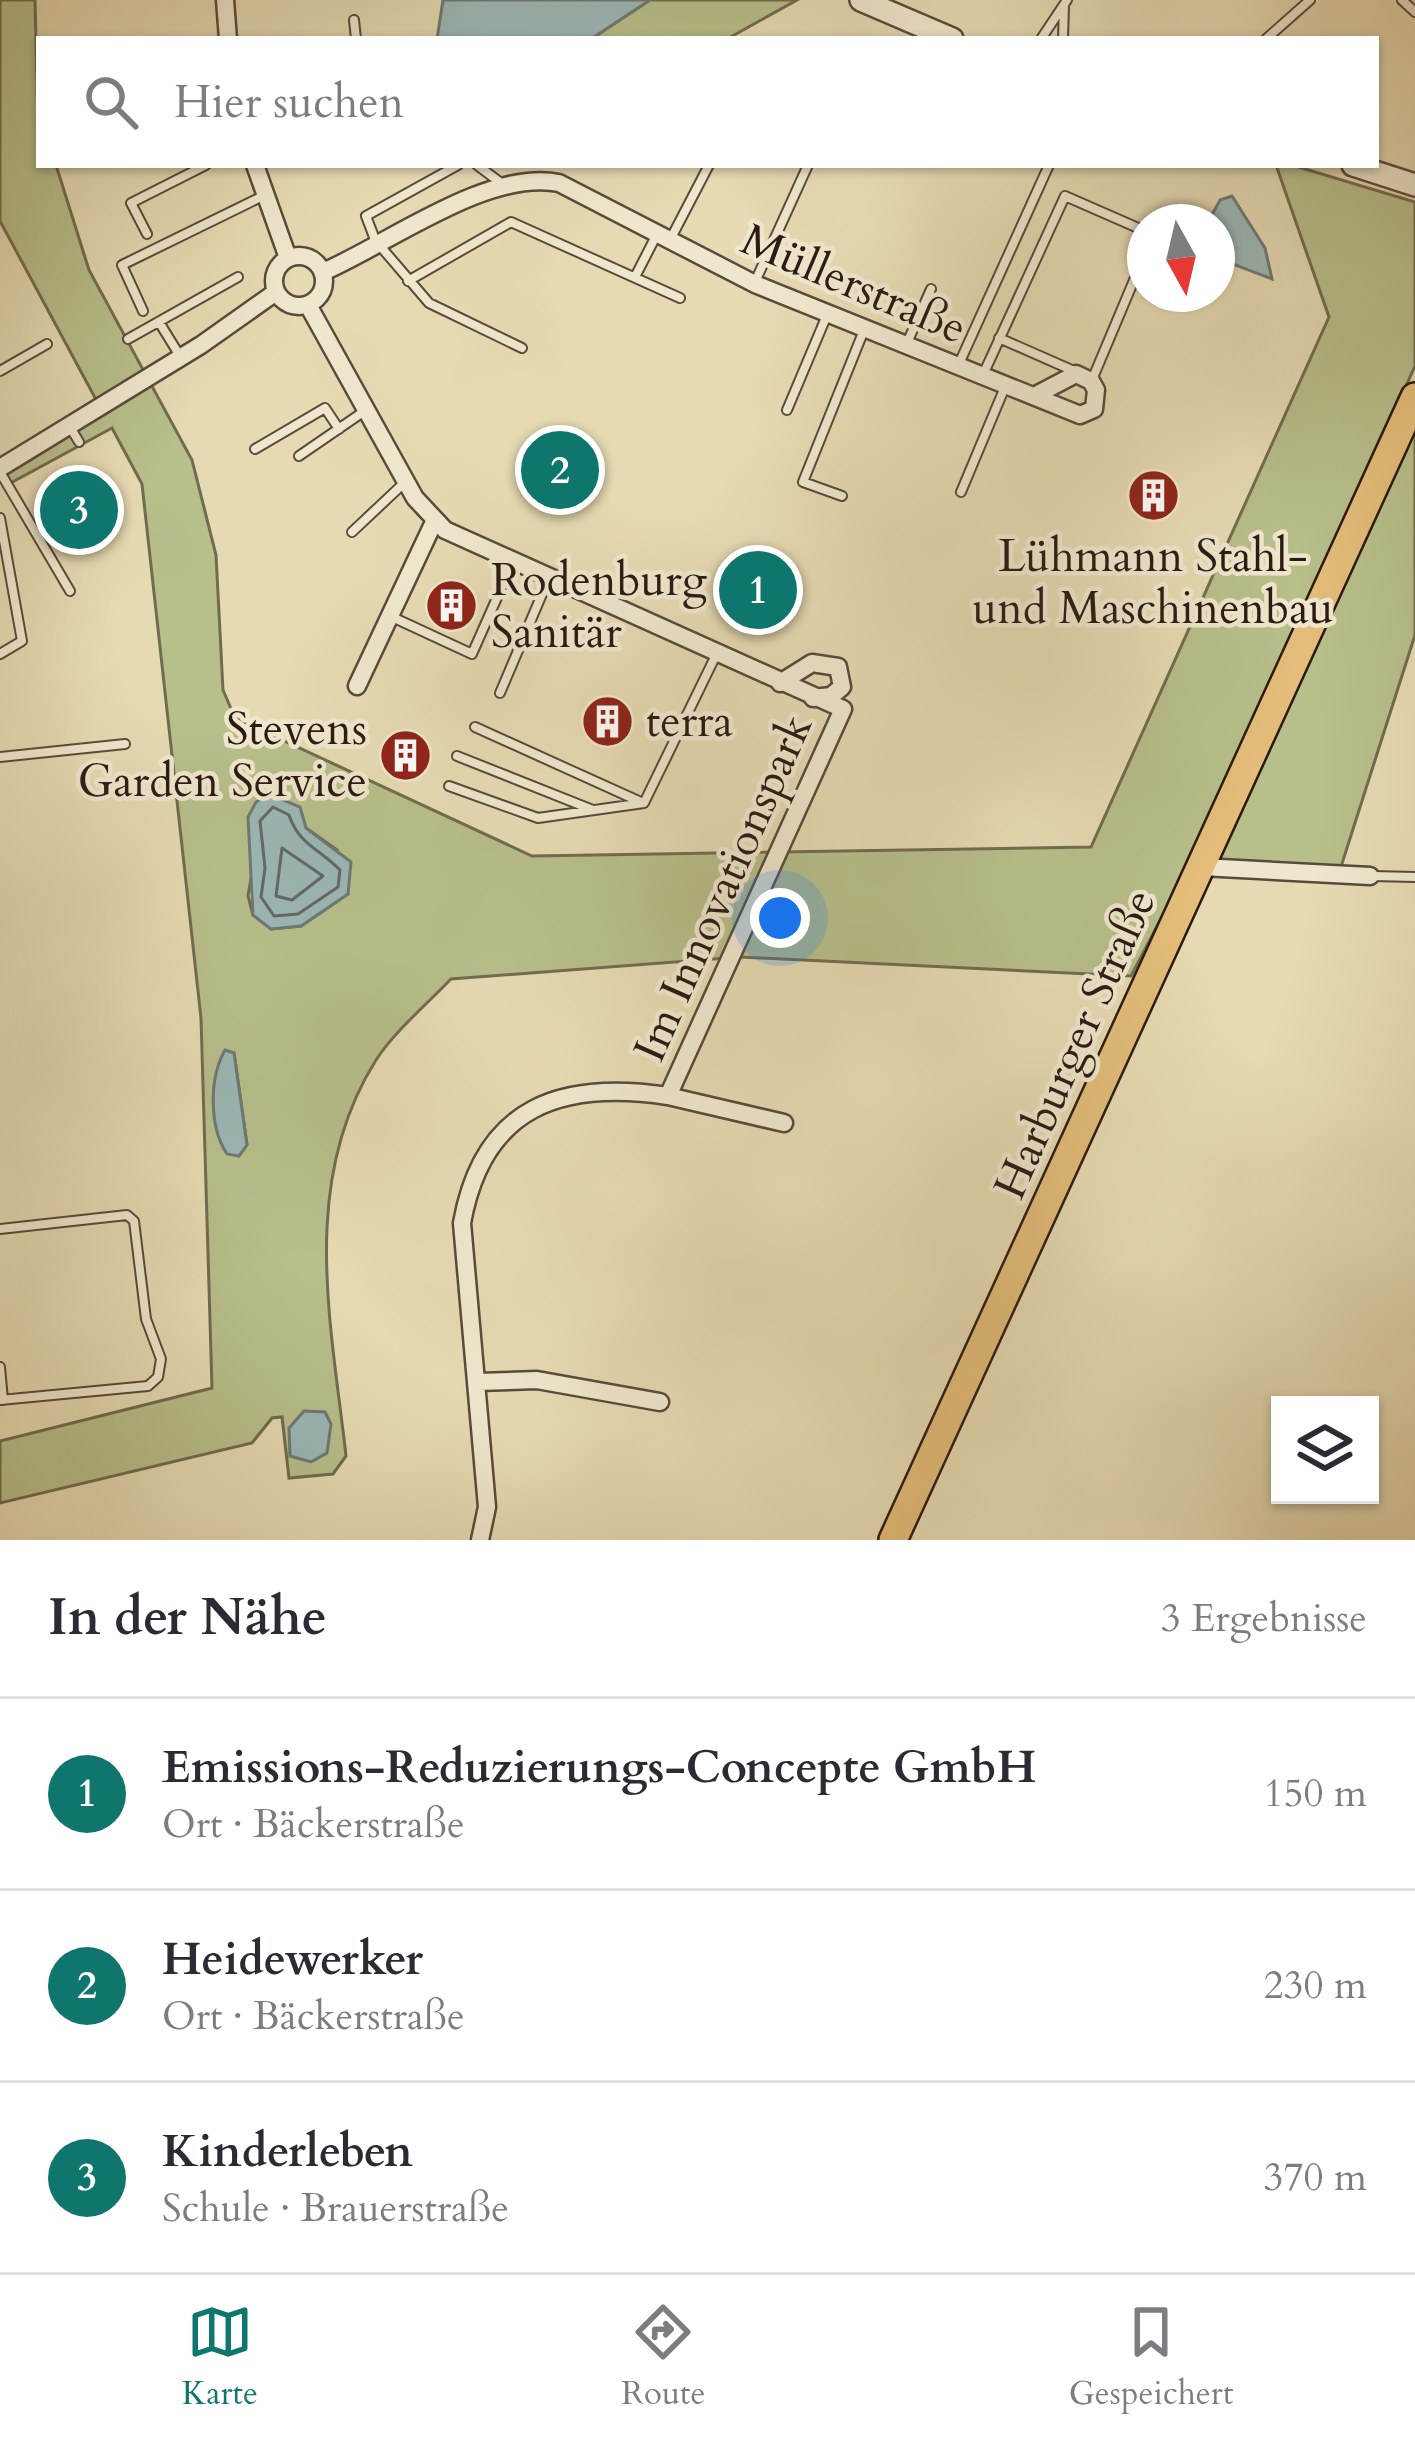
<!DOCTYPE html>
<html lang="de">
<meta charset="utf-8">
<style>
:root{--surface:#fff;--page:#f2f2f3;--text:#2b2b33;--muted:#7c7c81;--line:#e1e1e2;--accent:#0f766e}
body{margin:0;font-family:Cardo,serif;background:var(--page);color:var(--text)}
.controls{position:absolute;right:36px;bottom:36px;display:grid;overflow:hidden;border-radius:0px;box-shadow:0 3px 9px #0004}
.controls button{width:108px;height:108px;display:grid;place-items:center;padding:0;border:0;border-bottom:3px solid var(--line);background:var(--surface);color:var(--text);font:60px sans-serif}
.compass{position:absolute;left:1127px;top:204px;width:108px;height:108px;border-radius:50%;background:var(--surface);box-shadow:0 3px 9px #0004;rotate:172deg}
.you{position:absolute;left:780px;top:918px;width:42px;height:42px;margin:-30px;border:9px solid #fff;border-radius:50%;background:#1a73e8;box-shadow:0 0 0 18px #1a73e833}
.badge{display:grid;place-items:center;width:78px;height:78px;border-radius:50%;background:var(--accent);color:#fff;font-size:39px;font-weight:700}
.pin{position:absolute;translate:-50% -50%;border:6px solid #fff;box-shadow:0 3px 12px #0006}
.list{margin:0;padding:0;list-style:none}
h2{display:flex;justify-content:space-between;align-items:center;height:156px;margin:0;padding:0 48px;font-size:51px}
h2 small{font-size:39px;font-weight:400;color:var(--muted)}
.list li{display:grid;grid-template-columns:78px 1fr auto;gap:36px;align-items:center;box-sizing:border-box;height:192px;padding:0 48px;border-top:3px solid var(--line)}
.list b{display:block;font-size:45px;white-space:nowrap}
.list p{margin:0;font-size:39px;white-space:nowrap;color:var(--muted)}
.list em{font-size:39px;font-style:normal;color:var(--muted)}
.icon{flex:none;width:66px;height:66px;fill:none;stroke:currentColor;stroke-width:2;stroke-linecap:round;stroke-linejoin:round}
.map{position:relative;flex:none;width:1415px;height:1540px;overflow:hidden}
.search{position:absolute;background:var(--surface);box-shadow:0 3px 9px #0004;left:36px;right:36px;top:36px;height:132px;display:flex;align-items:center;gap:30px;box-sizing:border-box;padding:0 42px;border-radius:0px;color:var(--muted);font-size:45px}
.sheet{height:732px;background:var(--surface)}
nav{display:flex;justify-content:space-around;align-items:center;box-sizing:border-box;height:168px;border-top:3px solid var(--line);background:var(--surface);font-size:33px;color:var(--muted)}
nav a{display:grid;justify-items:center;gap:6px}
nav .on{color:var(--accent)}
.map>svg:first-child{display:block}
.green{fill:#b7bf8b;stroke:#716c50;stroke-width:3;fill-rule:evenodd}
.water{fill:#9bb8b7;stroke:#6e7976;stroke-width:3}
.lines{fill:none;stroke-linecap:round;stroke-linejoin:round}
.shore{stroke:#636966;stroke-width:3}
.service-casing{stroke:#5a4a3c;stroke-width:12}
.minor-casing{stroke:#5a4a3c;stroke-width:21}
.tertiary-casing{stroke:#5a4a3c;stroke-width:26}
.primary-casing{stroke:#2b1a14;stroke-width:32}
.service{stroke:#efe7cd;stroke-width:8}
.minor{stroke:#efe7cd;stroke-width:16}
.tertiary{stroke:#efe7cd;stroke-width:21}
.primary{stroke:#e3bd79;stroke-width:27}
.labels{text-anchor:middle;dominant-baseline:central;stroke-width:9;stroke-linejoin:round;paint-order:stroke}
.street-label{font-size:45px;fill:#2b1a14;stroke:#efe7cd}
.poi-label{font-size:45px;fill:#2b1a14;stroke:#efe7cd;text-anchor:start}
</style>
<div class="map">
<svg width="1415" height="1540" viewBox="0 0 1415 1540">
<rect width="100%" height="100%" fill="#e6dab2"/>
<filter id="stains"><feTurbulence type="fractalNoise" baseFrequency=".00167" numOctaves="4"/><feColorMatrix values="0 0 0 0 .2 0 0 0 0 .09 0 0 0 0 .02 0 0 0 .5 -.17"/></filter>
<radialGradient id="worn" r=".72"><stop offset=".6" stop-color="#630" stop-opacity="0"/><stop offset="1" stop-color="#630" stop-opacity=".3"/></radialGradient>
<path class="green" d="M0 0H35L39 165H56L89 270 192 460 216 555 223 690 235 718 532 856 1091 847 1329 317 1276 165H1292L1415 202V366L1179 884 1131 976 740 957 451 979C427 1004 395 1031 376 1060 299 1182 331 1322 346 1456L333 1474 289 1478 282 1417 272 1418 252 1443 0 1503V1441L212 1388 201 1018 142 484 112 428 7 485 0 473 100 407 0 221ZM306 828 337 850 348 894 301 926 271 929 253 915 248 896 253 867ZM225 1051 234 1053 247 1145 214 1087Z
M650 0H797L727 39H591Z
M1415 397V635L1339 873 1202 867Z"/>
<path class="water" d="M443 0H650L591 39H437Z
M1232 196 1265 248 1272 279 1217 258V222H1208L1220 200Z
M269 794 300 807 306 828 351 862 348 894 301 926 271 929 253 915 248 817 256 802Z
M225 1050 234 1053 247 1145 239 1156 227 1154C209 1127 209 1078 225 1050Z
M304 1411 325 1412 331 1424 327 1453 311 1462 290 1456 289 1428Z"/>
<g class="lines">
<path class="shore" d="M273 807 289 815C299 845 320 849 340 870L338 887 298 914 274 916 261 897 265 868 260 821Z
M282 848 323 876 292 900 276 896Z"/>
<defs>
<path id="service" d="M1402 0 1415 12
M354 20 356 39
M1041 39 1067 0
M1063 39 1064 5
M1266 39 1310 0
M477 165 501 183
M147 234 131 203 206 165
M671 238 709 165
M377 245 366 216 458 165
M381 247 429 303 522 348
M635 277 656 236
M408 281 511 222 680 298
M755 282 808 165
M143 311 122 265 263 196
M159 322 180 356
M999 338 1074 371
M128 339 238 277
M907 343 931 289
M958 366 1049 165
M0 371 47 344
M982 377 1065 196 1145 231
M1092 380 1145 254
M787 410 827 315
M70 427 79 442
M255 449 325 408 339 429
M299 456 366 410
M0 472 70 591
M961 492 1005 387
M842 496 803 482 864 330
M0 518 22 641 0 654
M352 532 403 484
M390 616 472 654 512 564
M500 693 548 580
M475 727 643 803
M457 756 593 810
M0 757 125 744
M449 786 538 818 644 803 716 655
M1372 876 1415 877
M0 1229 127 1215 134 1221 146 1319 161 1359 158 1377 148 1386 0 1400
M0 1367 3 1400"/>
<path id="minor" d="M225 0 228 39
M255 165 288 258
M274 281a25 25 0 1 1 50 0a25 25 0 1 1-50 0Z
M323 272C390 243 487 169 559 183L755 284 1080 415 1094 409 1096 390 1091 381 1076 374 1034 396
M308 305 415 498 445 530 843 709 668 1096C561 1080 483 1106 462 1223L487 1507 480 1540
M0 468 201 345 276 292
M780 683 812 663 838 667 842 687 831 696 813 698
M357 686 434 522
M1202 867 1370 876
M668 1096 784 1123
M478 1382 537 1380 660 1402"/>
<path id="tertiary" d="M861 0 952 39
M1353 165 1415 185"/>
<path id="primary" d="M893 1540 1415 397"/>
</defs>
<use href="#service" class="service-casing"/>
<use href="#minor" class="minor-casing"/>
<use href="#tertiary" class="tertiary-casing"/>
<use href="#primary" class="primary-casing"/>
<use href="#service" class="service"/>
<use href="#minor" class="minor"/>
<use href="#tertiary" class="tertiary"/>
<use href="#primary" class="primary"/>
</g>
<defs>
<symbol id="building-disc" viewBox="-11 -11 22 22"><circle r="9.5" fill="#8f2418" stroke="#efe7cd"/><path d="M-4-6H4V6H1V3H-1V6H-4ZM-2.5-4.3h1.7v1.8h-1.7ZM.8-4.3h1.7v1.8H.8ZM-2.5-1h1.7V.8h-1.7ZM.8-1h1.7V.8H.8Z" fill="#fff"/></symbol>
</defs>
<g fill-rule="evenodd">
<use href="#building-disc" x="1124" y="466" width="59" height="59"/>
<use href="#building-disc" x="422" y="576" width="59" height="59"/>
<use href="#building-disc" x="578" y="692" width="59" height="59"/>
<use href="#building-disc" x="376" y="726" width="59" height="59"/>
</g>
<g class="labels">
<g class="street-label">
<text transform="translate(854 284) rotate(23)">Müllerstraße</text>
<text transform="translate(723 888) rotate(-66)">Im Innovationspark</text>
<text transform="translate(1075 1044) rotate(-66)">Harburger Straße</text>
</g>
<g class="poi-label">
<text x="1153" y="556" text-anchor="middle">Lühmann Stahl-<tspan x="1153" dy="52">und Maschinenbau</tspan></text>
<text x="491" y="580">Rodenburg<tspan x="491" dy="52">Sanitär</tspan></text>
<text x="646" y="721">terra</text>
<text x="367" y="729" text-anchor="end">Stevens<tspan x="367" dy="52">Garden Service</tspan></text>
</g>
</g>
<rect width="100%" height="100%" filter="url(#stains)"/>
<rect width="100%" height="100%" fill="url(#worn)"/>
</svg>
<div class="controls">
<button><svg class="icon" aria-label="layers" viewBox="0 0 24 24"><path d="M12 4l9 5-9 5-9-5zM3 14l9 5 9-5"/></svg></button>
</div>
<svg class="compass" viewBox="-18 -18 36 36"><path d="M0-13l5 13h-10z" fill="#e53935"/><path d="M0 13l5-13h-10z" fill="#7c7c81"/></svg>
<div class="you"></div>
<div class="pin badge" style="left:758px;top:590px">1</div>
<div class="pin badge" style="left:560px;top:470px">2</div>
<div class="pin badge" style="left:79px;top:510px">3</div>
<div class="search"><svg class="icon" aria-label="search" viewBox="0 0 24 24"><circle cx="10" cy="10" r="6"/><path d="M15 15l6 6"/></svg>Hier suchen</div>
</div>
<section class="sheet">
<h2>In der Nähe<small>3 Ergebnisse</small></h2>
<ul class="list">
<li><span class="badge">1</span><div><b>Emissions-Reduzierungs-Concepte GmbH</b><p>Ort · Bäckerstraße</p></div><em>150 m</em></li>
<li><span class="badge">2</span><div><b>Heidewerker</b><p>Ort · Bäckerstraße</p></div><em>230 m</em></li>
<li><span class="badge">3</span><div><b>Kinderleben</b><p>Schule · Brauerstraße</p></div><em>370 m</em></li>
</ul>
</section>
<nav>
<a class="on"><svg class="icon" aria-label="map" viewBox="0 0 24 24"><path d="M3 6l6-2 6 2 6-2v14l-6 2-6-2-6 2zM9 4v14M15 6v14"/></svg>Karte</a>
<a><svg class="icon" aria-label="directions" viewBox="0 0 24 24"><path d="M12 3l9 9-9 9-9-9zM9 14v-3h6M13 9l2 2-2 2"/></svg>Route</a>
<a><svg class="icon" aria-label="saved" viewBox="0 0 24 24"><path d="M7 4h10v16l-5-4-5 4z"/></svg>Gespeichert</a>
</nav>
